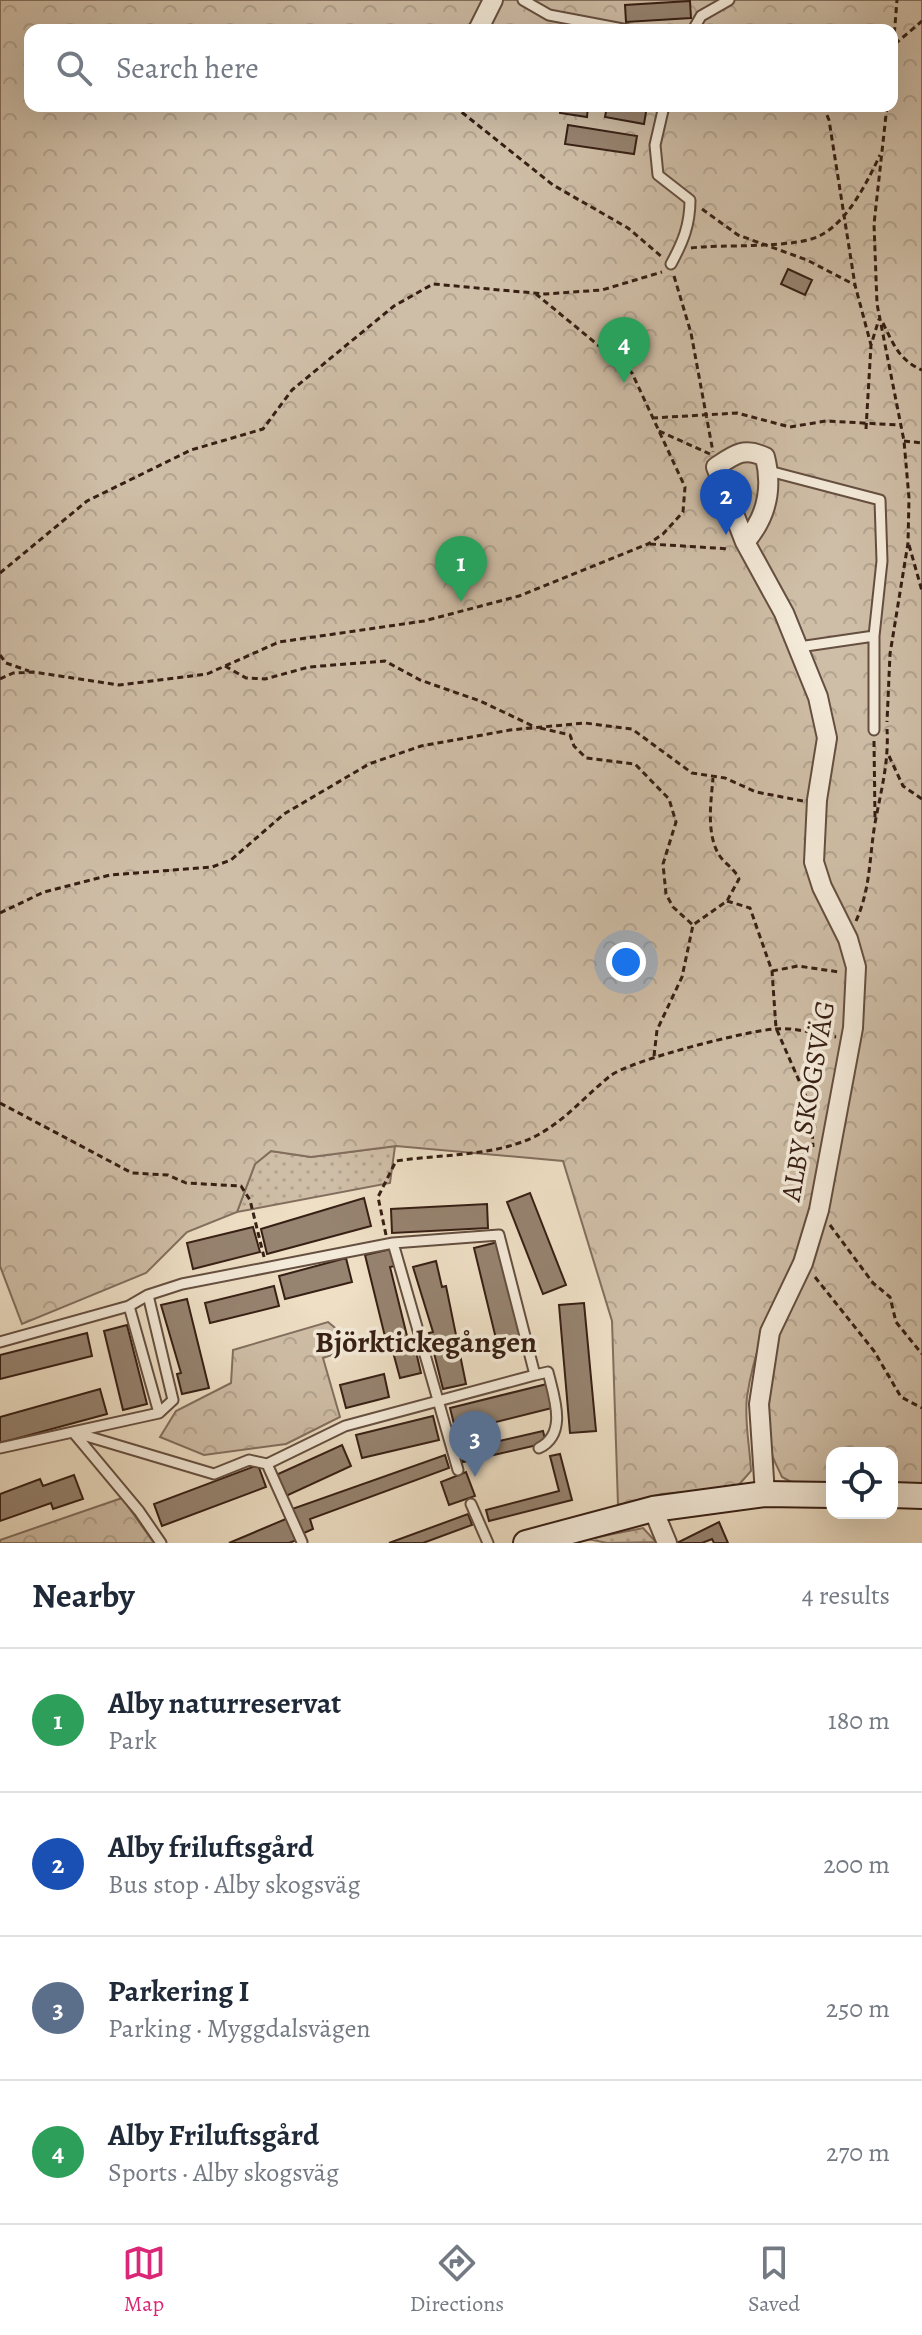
<!DOCTYPE html>
<meta charset="utf-8">
<style>
:root{--surface:#fff;--page:#f2f2f3;--text:#1f2937;--muted:#747a83;--line:#e0e1e3;--accent:#db2777}
body{margin:0;font-family:Alegreya,serif;background:var(--page);color:var(--text)}
.controls{position:absolute;right:24px;bottom:24px;display:grid;overflow:hidden;border-radius:16px;box-shadow:0 8px 32px #0002}
.controls button{width:72px;height:72px;display:grid;place-items:center;padding:0;border:0;border-bottom:2px solid var(--line);background:var(--surface);color:var(--text);font:40px sans-serif}
.you{position:absolute;left:626px;top:962px;width:28px;height:28px;margin:-20px;border:6px solid #fff;border-radius:50%;background:#1a73e8;box-shadow:0 0 0 12px #1a73e833}
.badge{display:grid;place-items:center;width:52px;height:52px;border-radius:50%;background:var(--accent);color:#fff;font-size:26px;font-weight:700}
.pin{position:absolute;translate:-50% -66px;filter:drop-shadow(0 2px 4px #0008)}
.pin::after{content:'';position:absolute;top:42px;width:28px;height:24px;background:inherit;clip-path:polygon(0 0,100% 0,50% 100%)}
.list{margin:0;padding:0;list-style:none}
h2{display:flex;justify-content:space-between;align-items:center;height:104px;margin:0;padding:0 32px;font-size:34px}
h2 small{font-size:26px;font-weight:400;color:var(--muted)}
.list li{display:grid;grid-template-columns:52px 1fr auto;gap:24px;align-items:center;box-sizing:border-box;height:144px;padding:0 32px;border-top:2px solid var(--line)}
.list b{display:block;font-size:30px;white-space:nowrap}
.list p{margin:0;font-size:26px;white-space:nowrap;color:var(--muted)}
.list em{font-size:26px;font-style:normal;color:var(--muted)}
.icon{flex:none;width:44px;height:44px;fill:none;stroke:currentColor;stroke-width:2;stroke-linecap:round;stroke-linejoin:round}
.map{position:relative;flex:none;width:922px;height:1543px;overflow:hidden}
.search{position:absolute;background:var(--surface);box-shadow:0 8px 32px #0002;left:24px;right:24px;top:24px;height:88px;display:flex;align-items:center;gap:20px;box-sizing:border-box;padding:0 28px;border-radius:16px;color:var(--muted);font-size:30px}
.sheet{height:680px;background:var(--surface)}
nav{display:flex;justify-content:space-around;align-items:center;box-sizing:border-box;height:112px;border-top:2px solid var(--line);background:var(--surface);font-size:22px;color:var(--muted)}
nav a{display:grid;justify-items:center;gap:4px}
nav .on{color:var(--accent)}
.map>svg:first-child{display:block}
.grass{fill:url(#grass-dots);stroke:#836e5e;stroke-width:2}
.forest{fill:url(#forest-crowns);stroke:#836e5e;stroke-width:2;fill-rule:evenodd}
.building{fill:#968370;stroke:#371f14;stroke-width:2}
.lines{fill:none;stroke-linecap:round;stroke-linejoin:round}
.lane-casing{stroke:#654f40;stroke-width:13}
.street-casing{stroke:#654f40;stroke-width:22}
.secondary-casing{stroke:#371f14;stroke-width:28}
.path{stroke:#371f14;stroke-width:3;stroke-dasharray:6 4;stroke-linecap:butt}
.lane{stroke:#f4ead9;stroke-width:9}
.street{stroke:#f4ead9;stroke-width:18}
.secondary{stroke:#f4ead9;stroke-width:24}
.labels{text-anchor:middle;dominant-baseline:central;stroke-width:7;stroke-linejoin:round;paint-order:stroke}
.street-label{font-size:28px;fill:#371f14;stroke:#f4ead9}
.neighbourhood-label{font-size:30px;font-weight:bold;fill:#371f14;stroke:#f4ead9}
</style>
<div class="map">
<svg width="922" height="1543" viewBox="0 0 922 1543">
<defs>
<pattern id="grass-dots" width="8" height="8" patternUnits="userSpaceOnUse" patternTransform="scale(2)"><rect width="8" height="8" fill="#cfbea7"/><path d="M2 2h.1M6 6h.1" fill="none" stroke="#b2a38f" stroke-width="1.8" stroke-linecap="round"/></pattern>
<pattern id="forest-crowns" width="20" height="18" patternUnits="userSpaceOnUse" patternTransform="scale(2)"><rect width="20" height="18" fill="#cfbea7"/><path d="M2 6a3 3 0 1 1 6 0M12 15a3 3 0 1 1 6 0" fill="none" stroke="#b2a38f"/></pattern>
</defs>
<rect width="100%" height="100%" fill="#eedfc5"/>
<filter id="stains"><feTurbulence type="fractalNoise" baseFrequency=".0025" numOctaves="4"/><feColorMatrix values="0 0 0 0 .2 0 0 0 0 .09 0 0 0 0 .02 0 0 0 .5 -.17"/></filter>
<radialGradient id="worn" r=".72"><stop offset=".6" stop-color="#630" stop-opacity="0"/><stop offset="1" stop-color="#630" stop-opacity=".3"/></radialGradient>
<path class="grass" d="M395 1146 390 1183 237 1212 255 1164 271 1151 311 1157Z
M643 1528 656 1542 607 1543 588 1539Z"/>
<path class="forest" d="M0 0H922V1483H892V1453H832V1483L795 1484 782 1477C778 1468 772 1458 770 1448 754 1380 792 1285 811 1218 788 1278 756 1333 747 1397 744 1420 750 1448 751 1471L736 1488 662 1494 618 1505 612 1321 563 1161 396 1146 311 1157 271 1151 255 1164 237 1212 187 1232 146 1273 22 1324 0 1266ZM30 30H892V106H30Z
M328 1322 357 1346 323 1358 340 1417 286 1444 204 1455 160 1437 176 1411 231 1383 233 1350Z
M122 1498 154 1543H0V1540Z"/>
<path class="building" d="M690 1 691 18 626 22 625 5Z
M561 106H588L587 117 560 113Z
M607 106H647L644 124 605 117Z
M568 125 637 136 634 154 565 144Z
M788 269 812 280 805 295 781 284Z
M530 1193 566 1285 543 1294 507 1202Z
M364 1198 371 1226 267 1254 261 1229Z
M487 1204 488 1228 392 1233 391 1209Z
M253 1227 260 1252 193 1269 187 1243Z
M498 1242 522 1341 498 1347 474 1248Z
M391 1249 395 1266 390 1267 409 1344 414 1343 421 1373 400 1378 393 1352 389 1353 365 1255Z
M346 1258 352 1282 285 1299 279 1276Z
M436 1261 442 1287 446 1286 466 1384 443 1389 429 1333 433 1332 413 1267Z
M274 1286 279 1306 210 1323 205 1303Z
M187 1299 209 1388 182 1394 177 1374 181 1373 161 1305Z
M584 1303 596 1431 570 1433 559 1305Z
M127 1325 147 1404 123 1410 104 1331Z
M87 1333 92 1356 0 1379V1355Z
M384 1374 389 1397 346 1408 340 1385Z
M547 1384 552 1408 456 1432 450 1408Z
M100 1389 107 1414 0 1443V1417Z
M433 1416 439 1440 362 1458 356 1435Z
M543 1431 546 1443 463 1462 460 1450Z
M342 1445 351 1466 286 1496 276 1475Z
M560 1454 572 1500 489 1521 486 1510 559 1491 550 1456Z
M445 1455 449 1468 310 1519 313 1529 302 1534 292 1509Z
M258 1465 266 1487 162 1526 154 1504Z
M466 1472 475 1496 449 1505 441 1482Z
M74 1475 83 1499 53 1509 51 1503 0 1521V1494L40 1479 43 1486Z
M468 1514 472 1525 423 1543H389Z
M288 1518 297 1540 289 1543H229Z
M719 1522 728 1543H714L712 1539 702 1543H677Z"/>
<g class="lines">
<defs>
<path id="lane" d="M523 0 549 15 628 30
M693 30 701 16 729 0
M664 106 655 145 658 175 690 200C690 225 683 242 671 264
M769 471 880 500 882 561 874 636V730
M799 647 874 636
M148 1295 173 1400 159 1413
M0 1342 129 1306
M535 1375 548 1372C554 1397 568 1434 539 1448
M73 1432 214 1474 249 1460 267 1464 345 1426 535 1375 499 1235 393 1243 458 1470
M73 1432 139 1511 161 1543
M0 1448 159 1413 129 1306 148 1295 182 1284 393 1243
M267 1464 302 1542
M471 1504 488 1543"/>
<path id="street" d="M478 30 493 0
M745 542C766 518 773 489 765 457 744 447 735 454 716 467L745 542 784 613 818 697 827 738 817 800 814 862 822 887 848 939 856 967 853 1028 819 1210 803 1263 770 1332 759 1404 765 1494
M653 1509 667 1543"/>
<path id="secondary" d="M892 1495 922 1496
M526 1543 653 1509 765 1494 832 1495"/>
</defs>
<use href="#lane" class="lane-casing"/>
<use href="#street" class="street-casing"/>
<use href="#secondary" class="secondary-casing"/>
<path class="path" d="M895 44 922 21
M892 63 897 0
M454 106 553 185 628 228 662 257
M823 106 829 120 855 285 871 345 879 319
M887 106 874 224 877 304 904 441 909 498 908 543 890 654 887 722
M702 209 738 235 807 260 855 285
M691 248C722 244 797 249 821 235 849 220 867 182 880 155
M674 276 691 333 713 452
M883 323C893 344 900 361 922 370
M652 418 737 413 790 427 826 421 900 425
M866 429 871 345
M659 431 710 454
M904 441 922 443
M650 544 730 549
M909 545 922 591
M0 573 87 501 191 450 263 429 292 390 394 306 433 284 545 294 602 290 662 272
M0 655 6 663 29 671
M225 666 246 678 265 679 309 667 385 661 420 680 480 701 533 726
M0 679 13 673 33 672 119 685 207 674 279 642 424 621 519 596 648 544 663 534 683 512 685 487 632 373 536 294
M540 728 570 735 574 746 586 758 635 764 669 799 676 822 663 864 666 894 673 907 693 925
M874 741 875 818
M889 756 903 786 922 799
M727 901 750 908 772 971 776 1028 811 1108 813 1147
M0 913 44 892 110 875 212 867 231 860 284 814 369 764 421 746 510 730 585 723 632 729 692 773 725 778 756 792 803 801
M856 921C871 887 869 859 875 823 881 791 889 762 887 729
M772 971 798 966 839 972
M654 1056 657 1030 682 977 693 925 727 901 739 879C735 869 725 864 719 855 706 833 711 802 713 778
M0 1103 132 1173 168 1175 186 1183 241 1186 250 1200 264 1257
M830 1225 873 1283 890 1297 896 1322 922 1354
M386 1235 378 1197 396 1161C442 1154 491 1157 534 1137 565 1121 584 1097 610 1076 631 1060 746 1031 775 1029 794 1027 816 1034 836 1037
M815 1277 874 1351 901 1397 922 1408"/>
<use href="#lane" class="lane"/>
<use href="#street" class="street"/>
<use href="#secondary" class="secondary"/>
</g>
<g class="labels">
<g class="street-label">
<text transform="translate(808 1101) rotate(-80)">ALBY SKOGSVÄG</text>
</g>
<g class="neighbourhood-label">
<text x="426" y="1342">Björktickegången</text>
</g>
</g>
<rect width="100%" height="100%" filter="url(#stains)"/>
<rect width="100%" height="100%" fill="url(#worn)"/>
</svg>
<div class="controls">
<button><svg class="icon" aria-label="locate" viewBox="0 0 24 24"><circle cx="12" cy="12" r="6"/><path d="M12 2v4M12 18v4M2 12h4M18 12h4"/></svg></button>
</div>
<div class="you"></div>
<div class="pin badge" style="left:461px;top:602px;background:#2e9e5b">1</div>
<div class="pin badge" style="left:726px;top:535px;background:#1a4fb4">2</div>
<div class="pin badge" style="left:475px;top:1477px;background:#5c6f8a">3</div>
<div class="pin badge" style="left:624px;top:383px;background:#2e9e5b">4</div>
<div class="search"><svg class="icon" aria-label="search" viewBox="0 0 24 24"><circle cx="10" cy="10" r="6"/><path d="M15 15l6 6"/></svg>Search here</div>
</div>
<section class="sheet">
<h2>Nearby<small>4 results</small></h2>
<ul class="list">
<li><span class="badge" style="background:#2e9e5b">1</span><div><b>Alby naturreservat</b><p>Park</p></div><em>180 m</em></li>
<li><span class="badge" style="background:#1a4fb4">2</span><div><b>Alby friluftsgård</b><p>Bus stop · Alby skogsväg</p></div><em>200 m</em></li>
<li><span class="badge" style="background:#5c6f8a">3</span><div><b>Parkering I</b><p>Parking · Myggdalsvägen</p></div><em>250 m</em></li>
<li><span class="badge" style="background:#2e9e5b">4</span><div><b>Alby Friluftsgård</b><p>Sports · Alby skogsväg</p></div><em>270 m</em></li>
</ul>
</section>
<nav>
<a class="on"><svg class="icon" aria-label="map" viewBox="0 0 24 24"><path d="M3 6l6-2 6 2 6-2v14l-6 2-6-2-6 2zM9 4v14M15 6v14"/></svg>Map</a>
<a><svg class="icon" aria-label="directions" viewBox="0 0 24 24"><path d="M12 3l9 9-9 9-9-9zM9 14v-3h6M13 9l2 2-2 2"/></svg>Directions</a>
<a><svg class="icon" aria-label="saved" viewBox="0 0 24 24"><path d="M7 4h10v16l-5-4-5 4z"/></svg>Saved</a>
</nav>
